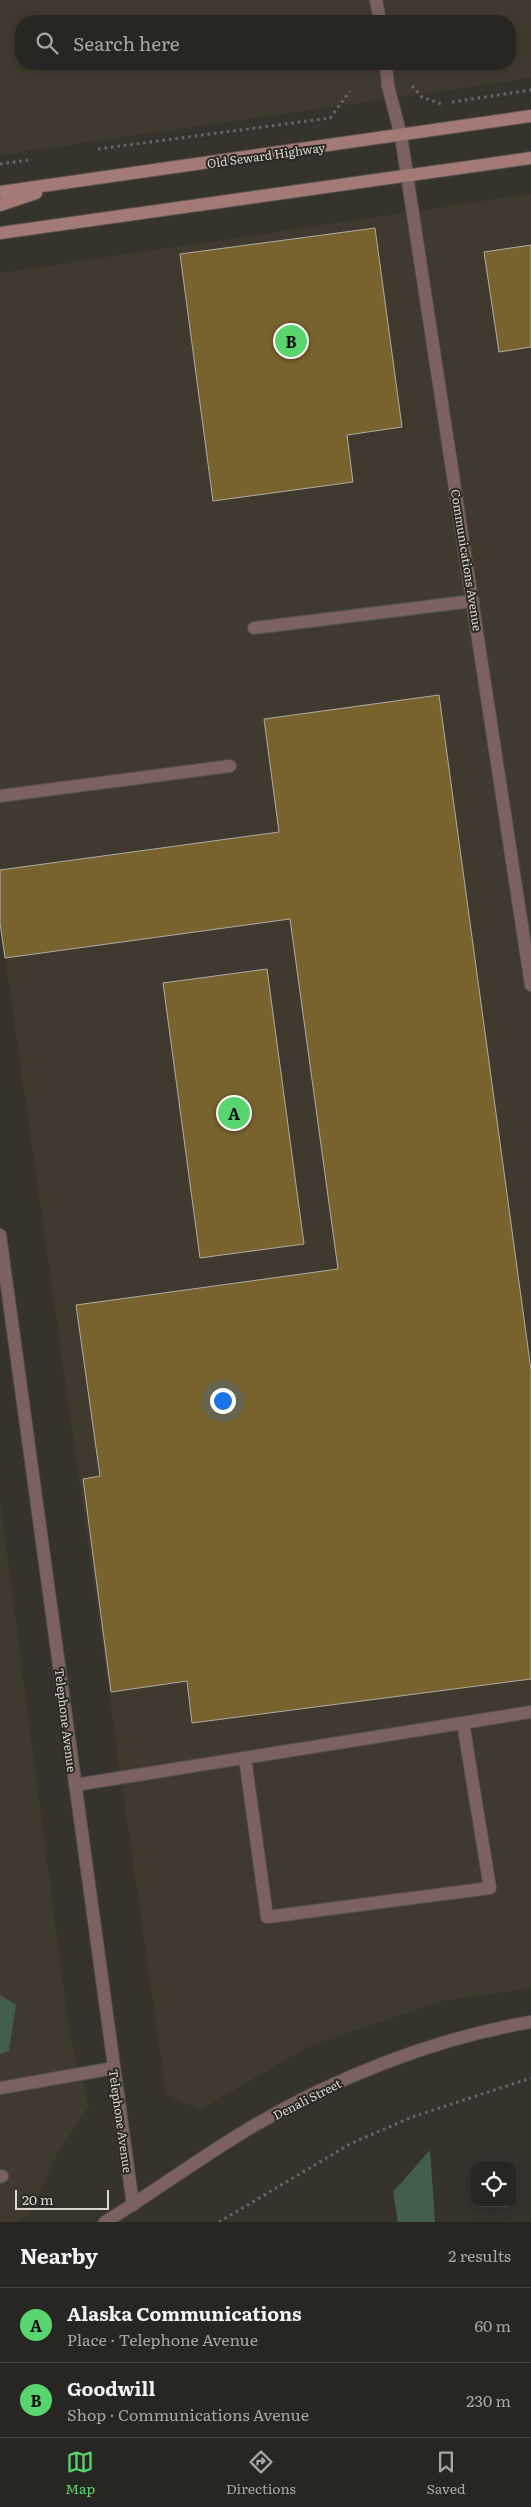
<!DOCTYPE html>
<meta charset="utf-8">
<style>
:root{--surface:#282622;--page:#302e2a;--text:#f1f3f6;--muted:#a5a5a5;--line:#444340;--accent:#59d56f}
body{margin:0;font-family:Literata,serif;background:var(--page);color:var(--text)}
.controls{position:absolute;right:15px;bottom:15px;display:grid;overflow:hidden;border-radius:10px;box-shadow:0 2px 12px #0003}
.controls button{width:45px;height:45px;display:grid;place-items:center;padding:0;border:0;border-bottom:1px solid var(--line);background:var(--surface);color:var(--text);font:25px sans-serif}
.scale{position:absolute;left:15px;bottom:12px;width:94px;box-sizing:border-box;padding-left:5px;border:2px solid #d7d5d1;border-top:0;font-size:14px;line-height:18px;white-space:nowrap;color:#d7d5d1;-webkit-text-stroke:4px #2c2923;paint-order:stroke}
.you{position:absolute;left:222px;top:1400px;width:18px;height:18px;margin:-12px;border:4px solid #fff;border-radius:50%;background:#1a73e8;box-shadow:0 0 0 8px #1a73e833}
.badge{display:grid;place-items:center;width:32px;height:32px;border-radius:50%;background:var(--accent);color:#111;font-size:16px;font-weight:700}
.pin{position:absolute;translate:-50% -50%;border:2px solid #fff;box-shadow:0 1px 5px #0006}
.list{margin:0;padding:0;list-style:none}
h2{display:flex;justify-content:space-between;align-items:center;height:65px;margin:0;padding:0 20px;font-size:21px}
h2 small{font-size:16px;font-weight:400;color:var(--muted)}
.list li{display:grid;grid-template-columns:32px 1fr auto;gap:15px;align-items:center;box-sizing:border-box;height:75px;padding:0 20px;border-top:1px solid var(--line)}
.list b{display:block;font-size:19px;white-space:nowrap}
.list p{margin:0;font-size:16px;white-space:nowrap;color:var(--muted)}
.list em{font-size:16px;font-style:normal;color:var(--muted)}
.icon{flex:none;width:28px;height:28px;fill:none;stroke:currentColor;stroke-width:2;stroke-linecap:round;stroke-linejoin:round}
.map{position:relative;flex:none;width:531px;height:2222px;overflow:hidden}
.search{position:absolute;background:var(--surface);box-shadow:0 2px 12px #0003;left:15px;right:15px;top:15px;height:55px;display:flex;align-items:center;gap:12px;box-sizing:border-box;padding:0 18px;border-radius:20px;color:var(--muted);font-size:19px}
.sheet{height:215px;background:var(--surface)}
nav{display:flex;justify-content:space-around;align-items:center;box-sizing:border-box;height:70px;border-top:1px solid var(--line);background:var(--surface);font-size:14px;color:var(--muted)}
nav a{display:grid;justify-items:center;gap:2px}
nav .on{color:var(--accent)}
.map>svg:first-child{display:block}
.built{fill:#403a2e;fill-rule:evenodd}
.green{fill:#435f4a}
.building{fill:#78622d;stroke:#b0aca5}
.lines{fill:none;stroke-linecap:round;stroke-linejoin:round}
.service-casing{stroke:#53504b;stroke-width:14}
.minor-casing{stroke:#53504b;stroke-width:14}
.tertiary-casing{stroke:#53504b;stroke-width:14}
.secondary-casing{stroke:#53504b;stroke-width:14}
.path{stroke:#6a6762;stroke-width:3;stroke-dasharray:2.5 4;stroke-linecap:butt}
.service{stroke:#7b625e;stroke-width:12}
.minor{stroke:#7b625e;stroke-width:12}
.tertiary{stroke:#7b625e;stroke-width:12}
.secondary{stroke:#a37a76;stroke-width:12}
.labels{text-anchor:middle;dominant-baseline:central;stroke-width:4;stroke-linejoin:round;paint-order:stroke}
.street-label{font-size:12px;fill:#d7d5d1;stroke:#2c2923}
</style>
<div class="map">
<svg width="531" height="2222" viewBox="0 0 531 2222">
<rect width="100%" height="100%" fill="#36332d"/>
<path class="built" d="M0 0H531V78L0 155ZM21 21H510V64H21Z
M531 194V1988L442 2001 308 2047 201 2109 166 2095 0 921V273Z
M0 1499 70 2037 89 2106 57 2154 29 2215 16 2222H0Z"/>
<path class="green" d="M0 1995 16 2005 9 2051 0 2054Z
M430 2150 435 2222H398L393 2192Z"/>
<path class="building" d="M375 228 402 427 347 435 353 482 213 501 180 254Z
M531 245V347L499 352 484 252Z
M439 695 531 1370V1679L192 1723 187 1681 111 1692 83 1479 100 1476 76 1305 338 1269 290 919 5 958 0 923V870L279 832 264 719Z
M267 969 304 1244 200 1258 163 983Z"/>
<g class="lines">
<defs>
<path id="service" d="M376 0 380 21
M386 64 388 86 401 136
M254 628 473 601
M0 796 230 766
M245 1758 267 1917 490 1888 463 1723
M75 1785 531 1712
M0 2088 114 2068
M0 2177 2 2176"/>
<path id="minor" d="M401 136 531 985
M0 1235 133 2205"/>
<path id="tertiary" d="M105 2222C152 2193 197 2160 245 2131 329 2080 434 2038 531 2022"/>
<path id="secondary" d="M0 192 531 116
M0 205 36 193
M0 233 531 158"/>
</defs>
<use href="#service" class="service-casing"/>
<use href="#minor" class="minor-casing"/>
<use href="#tertiary" class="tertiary-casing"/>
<use href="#secondary" class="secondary-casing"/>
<path class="path" d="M412 86 422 97 441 104
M452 102 531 90
M98 149 330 118 350 91
M0 164 28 160
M219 2222 350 2144 412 2117 531 2078"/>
<use href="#service" class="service"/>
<use href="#minor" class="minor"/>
<use href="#tertiary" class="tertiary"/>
<use href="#secondary" class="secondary"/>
</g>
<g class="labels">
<g class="street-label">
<text transform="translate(266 155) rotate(-8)">Old Seward Highway</text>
<text transform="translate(467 560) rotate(81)">Communications Avenue</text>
<text transform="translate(66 1720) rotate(83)">Telephone Avenue</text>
<text transform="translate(307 2099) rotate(-27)">Denali Street</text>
<text transform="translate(121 2121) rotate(82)">Telephone Avenue</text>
</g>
</g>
</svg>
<div class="controls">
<button><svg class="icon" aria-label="locate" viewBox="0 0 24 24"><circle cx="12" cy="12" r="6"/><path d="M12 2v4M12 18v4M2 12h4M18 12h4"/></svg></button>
</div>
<div class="scale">20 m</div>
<div class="you"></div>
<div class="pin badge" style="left:234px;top:1113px">A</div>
<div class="pin badge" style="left:291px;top:341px">B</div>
<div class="search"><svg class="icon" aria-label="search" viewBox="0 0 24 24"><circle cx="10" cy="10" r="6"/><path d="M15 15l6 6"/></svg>Search here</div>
</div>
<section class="sheet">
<h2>Nearby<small>2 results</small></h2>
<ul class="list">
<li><span class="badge">A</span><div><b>Alaska Communications</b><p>Place · Telephone Avenue</p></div><em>60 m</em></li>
<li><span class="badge">B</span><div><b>Goodwill</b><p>Shop · Communications Avenue</p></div><em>230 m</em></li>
</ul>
</section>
<nav>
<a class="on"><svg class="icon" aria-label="map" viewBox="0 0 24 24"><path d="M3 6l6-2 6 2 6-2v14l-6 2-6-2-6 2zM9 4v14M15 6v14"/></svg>Map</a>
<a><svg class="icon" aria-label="directions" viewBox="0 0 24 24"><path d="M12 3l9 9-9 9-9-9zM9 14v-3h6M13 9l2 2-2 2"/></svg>Directions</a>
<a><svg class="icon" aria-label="saved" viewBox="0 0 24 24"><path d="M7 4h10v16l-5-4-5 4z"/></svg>Saved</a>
</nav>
